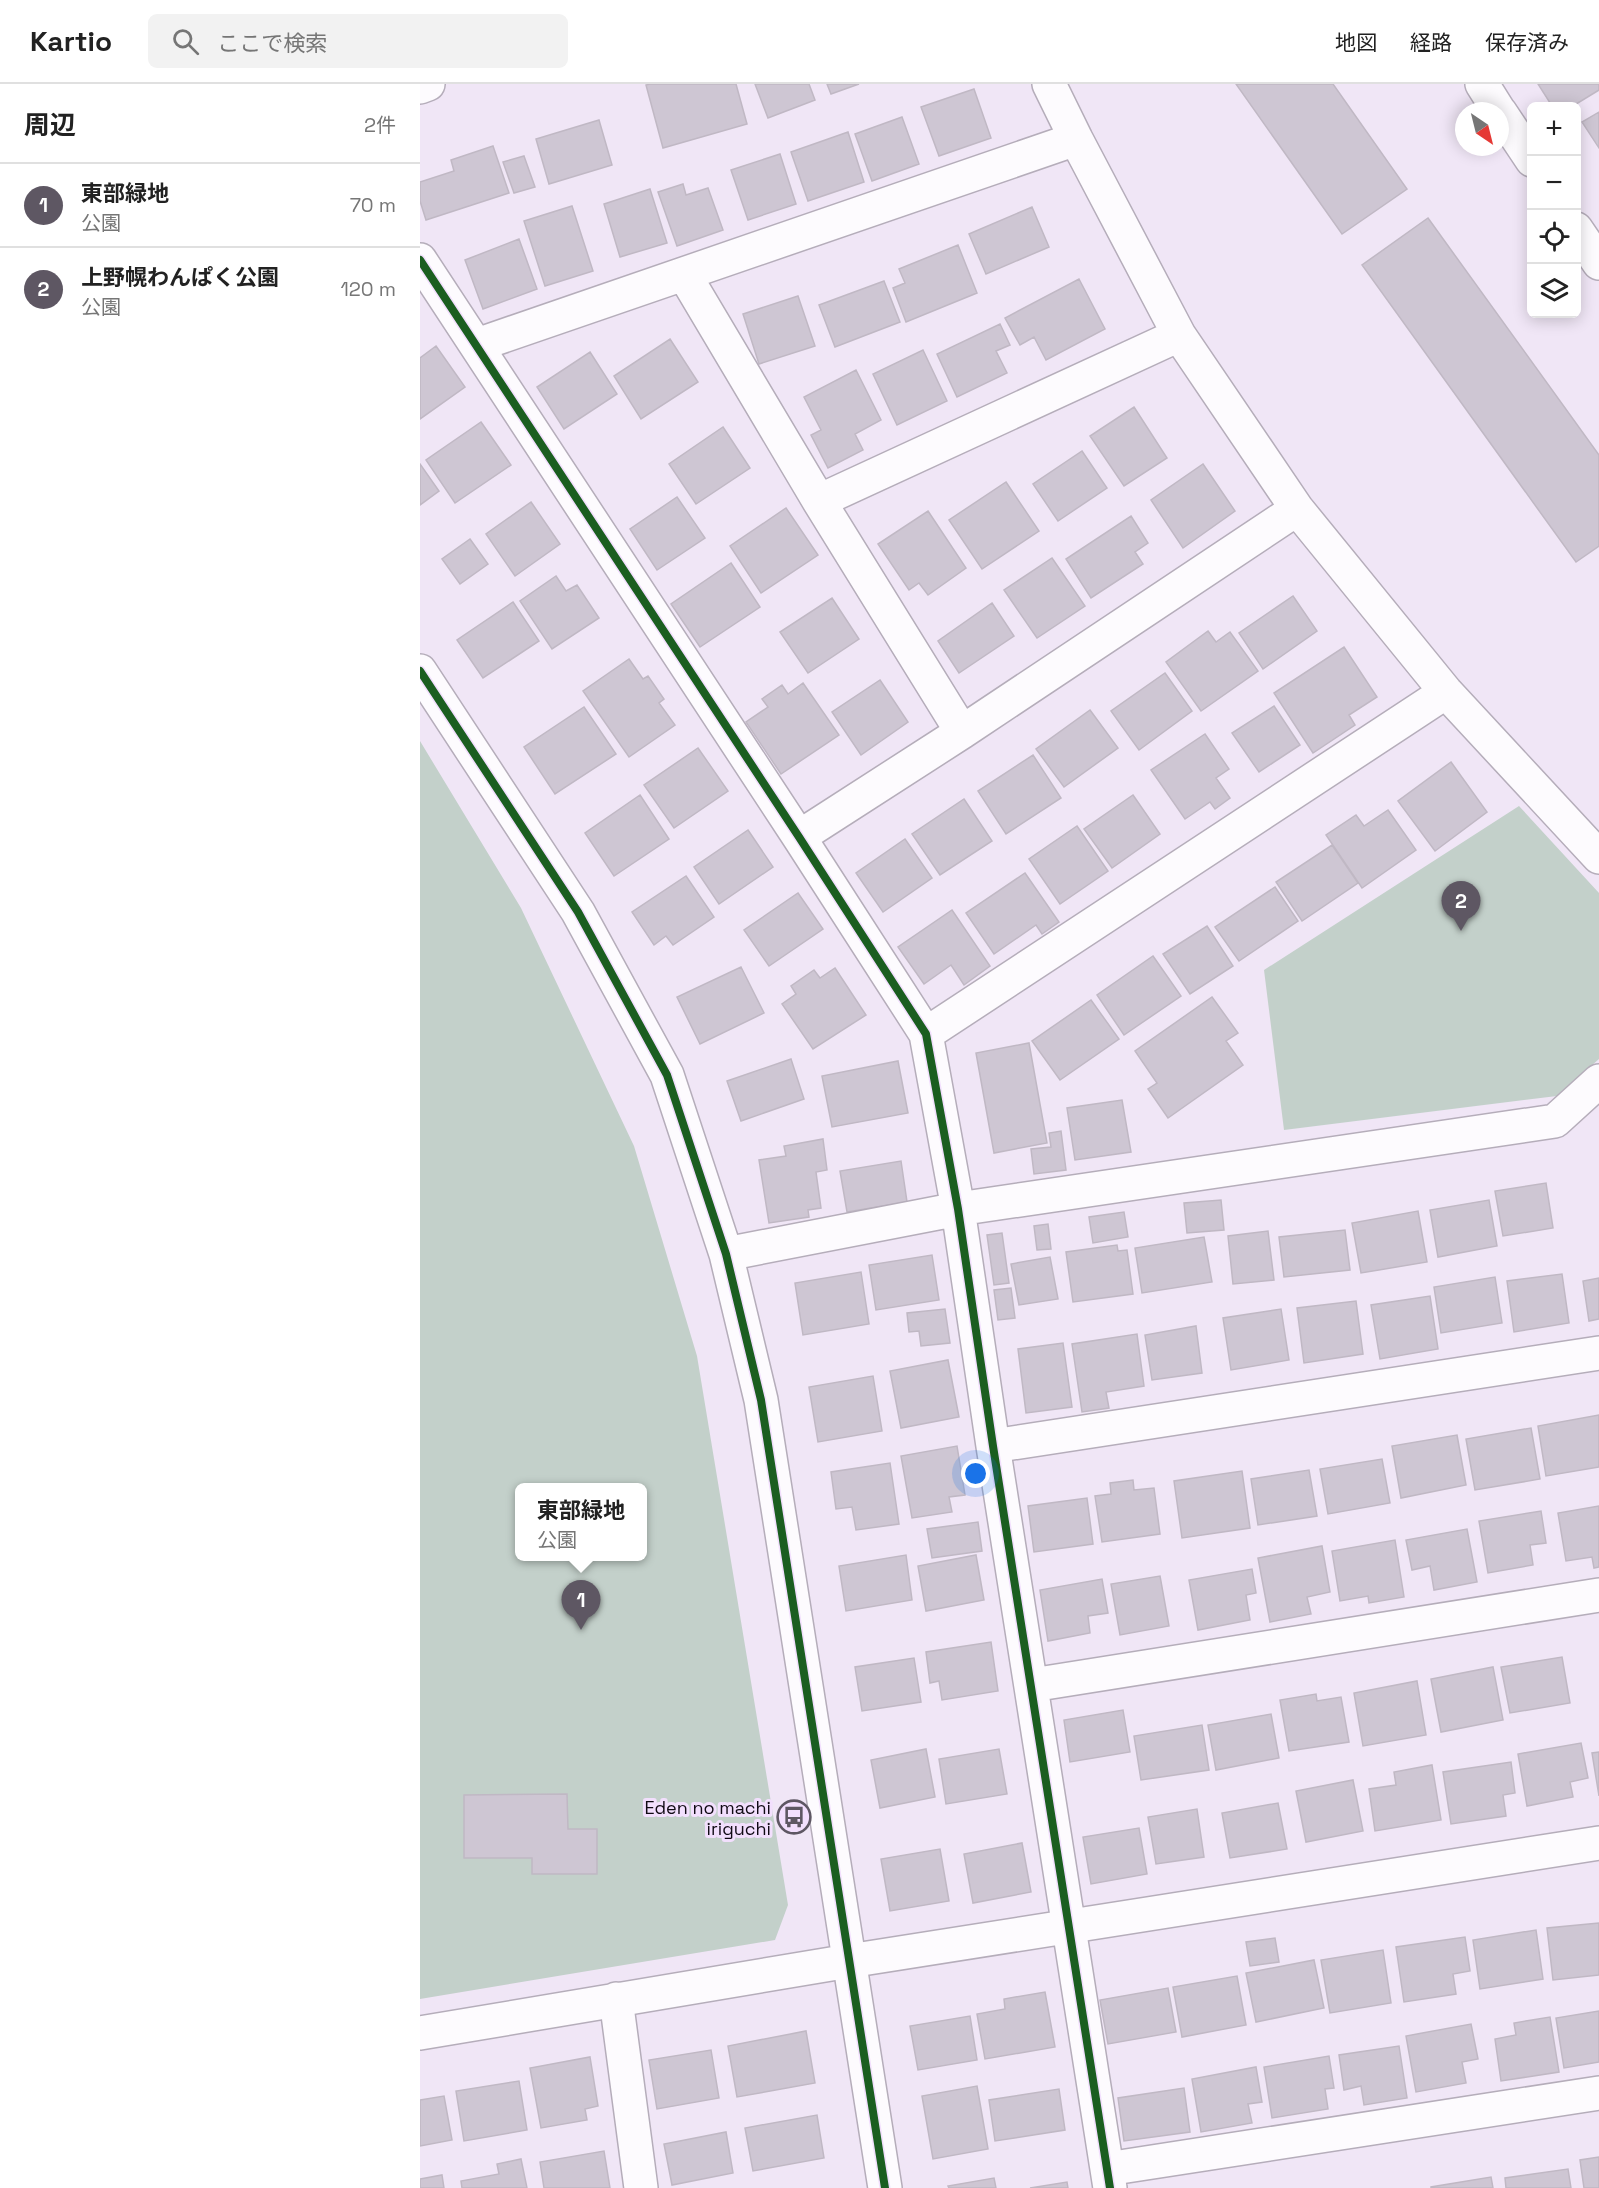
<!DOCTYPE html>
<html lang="ja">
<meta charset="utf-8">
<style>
:root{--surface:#fff;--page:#f2f2f2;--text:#222;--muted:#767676;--line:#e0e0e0;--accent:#5e5763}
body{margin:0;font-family:"Space Grotesk","Noto Sans JP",sans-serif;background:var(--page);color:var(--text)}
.controls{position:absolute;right:18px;top:18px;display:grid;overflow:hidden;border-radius:9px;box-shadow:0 3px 15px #0003}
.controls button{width:54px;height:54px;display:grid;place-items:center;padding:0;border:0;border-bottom:2px solid var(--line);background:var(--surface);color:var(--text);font:30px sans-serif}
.compass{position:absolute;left:1035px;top:18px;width:54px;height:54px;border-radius:50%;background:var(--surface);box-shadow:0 3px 15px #0003;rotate:145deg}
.you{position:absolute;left:556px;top:1390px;width:21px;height:21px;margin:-15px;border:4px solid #fff;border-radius:50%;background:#1a73e8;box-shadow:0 0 0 9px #1a73e833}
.badge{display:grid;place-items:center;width:39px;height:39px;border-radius:50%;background:var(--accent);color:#fff;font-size:20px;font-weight:700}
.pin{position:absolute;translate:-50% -50px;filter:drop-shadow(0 2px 3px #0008)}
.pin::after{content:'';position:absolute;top:32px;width:21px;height:18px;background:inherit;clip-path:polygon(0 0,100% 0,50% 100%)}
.popup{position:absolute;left:95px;top:1399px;width:132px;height:78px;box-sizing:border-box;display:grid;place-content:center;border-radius:9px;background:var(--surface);filter:drop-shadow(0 2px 4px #0005);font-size:20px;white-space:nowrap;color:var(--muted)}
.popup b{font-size:22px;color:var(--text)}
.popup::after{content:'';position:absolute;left:50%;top:100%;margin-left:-12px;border:12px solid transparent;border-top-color:var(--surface)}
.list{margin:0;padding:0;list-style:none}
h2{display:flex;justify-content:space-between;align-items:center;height:78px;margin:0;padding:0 24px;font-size:26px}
h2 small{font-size:20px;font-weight:400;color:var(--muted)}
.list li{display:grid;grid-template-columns:39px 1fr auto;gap:18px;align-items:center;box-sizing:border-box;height:84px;padding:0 24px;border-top:2px solid var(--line)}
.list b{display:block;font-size:22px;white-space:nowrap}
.list p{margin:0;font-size:20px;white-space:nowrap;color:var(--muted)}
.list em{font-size:20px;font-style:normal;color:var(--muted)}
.icon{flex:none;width:33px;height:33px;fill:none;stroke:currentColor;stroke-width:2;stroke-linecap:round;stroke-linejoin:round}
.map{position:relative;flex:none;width:1179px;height:2104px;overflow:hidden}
header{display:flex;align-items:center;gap:36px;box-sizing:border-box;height:84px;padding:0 30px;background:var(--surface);border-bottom:2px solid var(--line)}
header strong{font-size:28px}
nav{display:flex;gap:33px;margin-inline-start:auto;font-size:21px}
.search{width:420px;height:54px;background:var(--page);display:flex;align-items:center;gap:15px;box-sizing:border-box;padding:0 21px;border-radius:9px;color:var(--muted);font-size:22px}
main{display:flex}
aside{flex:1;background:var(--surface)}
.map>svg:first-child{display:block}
.green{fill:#c3d0ca;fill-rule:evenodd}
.building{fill:#cec6d3;stroke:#c0b8c4;stroke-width:1.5}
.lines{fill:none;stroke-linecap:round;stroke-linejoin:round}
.minor-casing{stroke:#b5adba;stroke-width:36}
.minor{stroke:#fdfbfe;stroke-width:33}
.cycleway-casing{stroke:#f2dffd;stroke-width:11}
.cycleway{stroke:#1b5e20;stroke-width:8}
.labels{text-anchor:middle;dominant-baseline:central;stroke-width:6;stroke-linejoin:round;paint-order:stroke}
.poi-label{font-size:18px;fill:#100a14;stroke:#f2dffd;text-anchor:end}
</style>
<header>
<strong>Kartio</strong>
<div class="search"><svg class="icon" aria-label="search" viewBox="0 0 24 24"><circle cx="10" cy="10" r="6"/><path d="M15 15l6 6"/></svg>ここで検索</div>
<nav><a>地図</a><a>経路</a><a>保存済み</a></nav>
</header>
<main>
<aside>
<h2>周辺<small>2件</small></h2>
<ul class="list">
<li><span class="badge">1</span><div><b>東部緑地</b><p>公園</p></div><em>70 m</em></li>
<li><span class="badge">2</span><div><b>上野幌わんぱく公園</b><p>公園</p></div><em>120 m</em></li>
</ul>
</aside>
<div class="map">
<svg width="1179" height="2104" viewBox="0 0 1179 2104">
<rect width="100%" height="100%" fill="#f0e6f6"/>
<path class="green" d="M0 657 101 824 214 1062 277 1272 368 1821 355 1856 0 1915ZM100 1404H222V1472H100Z
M1099 722 1179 809V975L1137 1012 864 1046 844 886Z"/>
<path class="building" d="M230 0H316L327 40 243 64 226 1Z
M335 0H389L395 16 348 34Z
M407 0H439L411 10Z
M816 0H913L987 105 922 150Z
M1118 0H1179V6L1153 22H1132Z
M554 5 571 54 519 72 501 23Z
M1179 28V64L1162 38Z
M482 33 499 80 452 97 435 50Z
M179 36 192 81 129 100 116 55Z
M428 48 444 98 388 117 371 68Z
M73 62 89 109 6 136 0 117V98L34 87 31 76Z
M360 70 376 120 328 136 311 86Z
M104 72 115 103 94 109 83 78Z
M263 100 266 111 288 104 303 146 257 162 238 108Z
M230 105 247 159 200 173 184 120Z
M152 122 173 187 125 202 104 137Z
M612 123 629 163 566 190 549 150Z
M1008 134 1179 371V462L1156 478 942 181Z
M99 155 117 205 63 225 45 176Z
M538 161 557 209 486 238 473 204 485 199 479 185Z
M659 195 685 245 626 276 614 253 600 261 585 234Z
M464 197 480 238 415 263 399 221Z
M378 212 395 262 339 280 323 230Z
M580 240 590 261 576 267 587 289 537 313 517 270Z
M250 255 278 298 221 335 194 292Z
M16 262 45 303 0 335V274Z
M503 266 527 317 477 341 453 290Z
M170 268 197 310 144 345 117 303Z
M436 286 461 336 435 350 443 366 408 384 391 351 401 346 384 313Z
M714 323 747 374 704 402 670 352Z
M61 338 91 381 35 419 6 376Z
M303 343 330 384 276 420 249 380Z
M662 367 687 404 638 437 613 400Z
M0 380 19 407 0 421Z
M783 380 815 427 763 464 731 416Z
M586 398 619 447 562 485 529 436Z
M257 413 285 454 237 486 210 445Z
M111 418 140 460 95 492 66 450Z
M366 424 398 471 341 509 310 462Z
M508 427 546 484 508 511 499 499 489 506 458 460Z
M711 432 728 459 715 468 723 480 671 514 646 475Z
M50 455 68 480 40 500 22 475Z
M632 474 665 522 617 554 584 506Z
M311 479 340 523 280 563 251 520Z
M136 492 146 507 157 501 179 534 132 565 100 517Z
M873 512 897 547 843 585 819 549Z
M412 514 439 555 388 589 360 548Z
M93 518 119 557 63 594 37 556Z
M572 519 594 552 539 589 518 557Z
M788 547 796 558 810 548 838 587 781 627 746 578Z
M924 563 957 613 929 631 935 641 893 669 854 609Z
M209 575 223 595 228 592 244 615 239 619 255 641 209 673 163 607Z
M745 589 772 627 719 666 691 627Z
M460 596 488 638 441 671 412 628Z
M383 599 419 651 361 690 326 638 348 623 342 615 362 601 368 610Z
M854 622 880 661 839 688 812 649Z
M164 623 196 670 135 710 104 663Z
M670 626 698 664 644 703 616 665Z
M785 650 809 685 796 694 810 714 795 725 790 718 765 735 731 686Z
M278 664 308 707 254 744 224 701Z
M613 671 641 714 586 750 558 707Z
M1031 678 1067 728 1015 767 978 717Z
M220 711 249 755 194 792 165 749Z
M713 711 740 750 692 784 664 745Z
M544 715 572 757 520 791 492 750Z
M968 726 996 766 942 804 906 751 936 731 944 742Z
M657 742 688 787 640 820 609 775Z
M328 746 353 783 299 820 274 783Z
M485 755 512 794 463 828 436 789Z
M912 761 938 799 882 837 856 798Z
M605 789 639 838 622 850 616 841 574 870 546 829Z
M266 792 294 833 253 861 246 852 234 861 212 828Z
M855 803 878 837 819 877 795 843Z
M378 809 403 845 349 882 324 846Z
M532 826 570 882 544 901 531 881 504 900 478 863Z
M787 842 813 882 770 910 743 870Z
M733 872 761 912 704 951 677 911Z
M321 883 344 929 280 960 257 913Z
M415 884 446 931 393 965 362 920 376 910 371 902 394 886 400 894Z
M792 913 818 949 806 957 823 981 748 1034 728 1005 737 999 715 967Z
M671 916 699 955 640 996 612 957Z
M609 959 627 1059 574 1069 556 969Z
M371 975 384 1015 321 1037 307 997Z
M478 977 488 1029 412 1043 402 992Z
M702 1016 711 1068 655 1076 647 1024Z
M641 1047 646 1086 614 1090 611 1065 631 1063 629 1049Z
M403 1055 407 1086 396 1088 401 1124 388 1126 389 1133 349 1139 339 1076 366 1072 364 1062Z
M481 1077 487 1118 427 1128 420 1087Z
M1126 1099 1133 1144 1083 1152 1075 1107Z
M801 1116 804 1146 767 1149 764 1119Z
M1069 1116 1077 1162 1018 1173 1010 1126Z
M998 1127 1007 1178 941 1189 932 1139Z
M704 1128 708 1153 673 1159 669 1133Z
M628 1140 631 1165 617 1166 614 1142Z
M925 1146 930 1186 864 1193 859 1153Z
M848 1147 854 1196 813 1200 808 1152Z
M582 1149 589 1199 574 1201 567 1151Z
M784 1153 792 1198 722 1209 715 1164Z
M697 1161 698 1167 707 1166 713 1210 653 1218 646 1168Z
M512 1171 519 1216 456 1226 449 1181Z
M630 1173 638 1215 599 1221 591 1180Z
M441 1188 449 1240 383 1251 375 1199Z
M1142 1190 1149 1239 1094 1248 1087 1197Z
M1075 1193 1082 1239 1021 1249 1014 1203Z
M1179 1194V1235L1169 1237 1163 1197Z
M591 1204 595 1234 578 1236 574 1206Z
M1010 1212 1018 1265 960 1275 951 1221Z
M936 1217 943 1270 884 1279 877 1224Z
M525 1225 530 1259 501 1262 499 1247 489 1248 487 1229Z
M861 1225 869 1276 811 1286 803 1234Z
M776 1242 782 1289 732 1296 725 1251Z
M717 1250 724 1302 686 1308 689 1324 662 1328 652 1260Z
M643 1259 652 1323 606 1329 598 1265Z
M528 1276 539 1333 481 1344 470 1287Z
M453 1292 462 1347 398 1358 389 1303Z
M1179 1331V1383L1126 1392 1118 1342Z
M1111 1344 1120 1395 1055 1406 1046 1355Z
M1037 1351 1046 1401 981 1414 972 1362Z
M537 1362 545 1411 529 1413 532 1428 492 1434 481 1372Z
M962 1375 970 1419 908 1430 900 1385Z
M470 1379 479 1440 436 1446 432 1423 416 1425 411 1388Z
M889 1386 897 1432 838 1441 831 1395Z
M822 1387 830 1444 762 1454 754 1397Z
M713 1396 714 1406 734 1404 740 1450 682 1458 675 1412 691 1410 690 1399Z
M667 1414 673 1460 614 1468 608 1422Z
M1179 1422V1483L1174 1484 1172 1473 1146 1477 1138 1429Z
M1121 1427 1126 1459 1110 1461 1113 1481 1068 1489 1059 1437Z
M558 1438 562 1467 512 1474 507 1445Z
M1047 1445 1057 1498 1014 1506 1010 1482 992 1486 986 1456Z
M975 1456 984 1513 949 1519 948 1512 920 1517 912 1467Z
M902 1462 910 1508 887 1513 891 1530 850 1538 838 1474Z
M486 1471 492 1516 426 1527 419 1482Z
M556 1471 564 1516 506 1527 498 1482Z
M832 1485 836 1509 826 1511 830 1536 778 1546 769 1496Z
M740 1492 749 1542 700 1551 691 1500Z
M682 1495 688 1529 668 1532 670 1549 628 1557 620 1506Z
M571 1558 578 1607 522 1616 519 1597 510 1599 506 1568Z
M1142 1573 1150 1619 1090 1629 1081 1583Z
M494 1574 501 1618 442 1627 435 1583Z
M1073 1583 1083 1636 1021 1648 1011 1595Z
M997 1597 1006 1651 943 1662 934 1609Z
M896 1610 897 1617 921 1613 929 1658 869 1667 860 1616Z
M703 1626 710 1668 650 1678 644 1636Z
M851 1630 859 1674 796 1686 788 1641Z
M782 1641 789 1686 721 1696 714 1652Z
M1161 1659 1168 1694 1150 1698 1153 1713 1107 1722 1098 1670Z
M506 1665 515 1713 460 1724 451 1676Z
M579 1665 587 1710 526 1720 519 1675Z
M1179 1668V1712L1172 1669Z
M1091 1678 1095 1709 1083 1711 1086 1732 1031 1740 1023 1688Z
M1012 1681 1021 1736 955 1747 949 1705 976 1701 974 1688Z
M933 1696 943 1747 886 1758 876 1707Z
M147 1710 148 1745H177V1790H112V1774H44V1711Z
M858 1719 867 1765 810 1774 802 1729Z
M777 1725 784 1773 736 1780 728 1733Z
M719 1744 727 1790 671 1800 663 1753Z
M602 1759 611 1808 553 1819 544 1770Z
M520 1765 529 1817 470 1827 461 1775Z
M1179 1839V1891L1133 1896 1127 1844Z
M1116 1846 1123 1895 1060 1905 1053 1856Z
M1045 1853 1050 1887 1033 1890 1036 1910 984 1918 976 1863Z
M855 1854 859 1878 830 1882 826 1858Z
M963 1866 971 1919 910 1929 901 1876Z
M894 1876 904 1924 836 1938 826 1889Z
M817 1892 826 1941 762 1953 753 1903Z
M748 1904 756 1948 688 1960 680 1916Z
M625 1908 635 1963 565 1975 557 1930 585 1925 584 1915Z
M1179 1927V1978L1144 1984 1136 1934Z
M550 1932 557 1976 498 1986 490 1942Z
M1130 1933 1139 1988 1081 1997 1075 1955 1096 1951 1094 1939Z
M1051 1940 1058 1975 1042 1978 1046 1999 996 2008 986 1952Z
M386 1947 395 1999 317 2013 308 1962Z
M979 1962 987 2014 944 2021 941 2002 924 2006 919 1971Z
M291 1966 299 2014 237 2025 229 1976Z
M909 1972 914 2004 905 2005 908 2025 852 2034 844 1983Z
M170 1973 178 2022 165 2025 167 2036 121 2044 110 1984Z
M836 1983 842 2018 828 2020 832 2039 781 2048 772 1995Z
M99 1997 107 2046 44 2057 36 2007Z
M557 2002 568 2065 513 2075 502 2012Z
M764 2004 770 2048 704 2057 698 2014Z
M639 2005 645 2046 575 2057 569 2016Z
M24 2012 32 2056 0 2062V2016Z
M397 2031 404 2074 333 2087 325 2044Z
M306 2048 313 2089 252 2101 244 2060Z
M184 2067 190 2104H124L120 2078Z
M1179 2073V2104H1164L1160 2076Z
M101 2075 107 2104H42L41 2097 79 2090 77 2080Z
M1148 2085 1151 2104H1086L1085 2094Z
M22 2091 24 2104H0V2095Z
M1071 2093 1073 2104H1011V2103Z
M574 2094 576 2104H529L528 2102Z
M647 2098 648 2104H610Z"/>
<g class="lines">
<defs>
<path id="minor" d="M629 0 656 55 759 251 877 425 1026 608 1179 773
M1062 0 1079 27
M0 3 8 0
M1080 28 1112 76
M1156 145 1179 179
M0 176 379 753 506 950 538 1125 573 1362 690 2104
M264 190 399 417 542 648
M57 261 656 55
M399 417 759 251
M0 587 158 828 247 991 306 1170 341 1316 465 2104
M379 753 542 648 877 425
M506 950 1026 608
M306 1170 538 1125 1135 1037 1179 997
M573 1362 1179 1269
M612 1601 1179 1511
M196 1915 221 2104
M0 1949 429 1877 1179 1759
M687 2085 1179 2009"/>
</defs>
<use href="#minor" class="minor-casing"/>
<use href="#minor" class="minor"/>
<defs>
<path id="cycleway" d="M0 176 379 753 506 950 538 1125 573 1362 690 2104
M0 587 158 828 247 991 306 1170 341 1316 465 2104"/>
</defs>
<use href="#cycleway" class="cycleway-casing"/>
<use href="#cycleway" class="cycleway"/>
</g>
<defs>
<symbol id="bus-ring" viewBox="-11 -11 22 22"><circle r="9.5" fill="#f2dffd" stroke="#5e5763" stroke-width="1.5"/><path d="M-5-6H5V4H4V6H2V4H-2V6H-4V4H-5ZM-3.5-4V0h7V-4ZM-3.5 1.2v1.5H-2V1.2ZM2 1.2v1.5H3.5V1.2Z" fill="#5e5763"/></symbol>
</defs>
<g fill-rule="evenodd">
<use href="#bus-ring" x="355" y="1714" width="38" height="38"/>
</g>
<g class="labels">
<g class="poi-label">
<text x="351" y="1723">Eden no machi<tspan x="351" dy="21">iriguchi</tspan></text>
</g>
</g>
</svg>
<div class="controls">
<button>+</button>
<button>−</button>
<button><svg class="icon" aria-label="locate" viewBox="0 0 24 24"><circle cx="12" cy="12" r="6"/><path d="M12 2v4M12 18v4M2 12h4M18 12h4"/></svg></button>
<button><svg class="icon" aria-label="layers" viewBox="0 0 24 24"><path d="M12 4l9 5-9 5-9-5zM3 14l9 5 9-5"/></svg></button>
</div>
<svg class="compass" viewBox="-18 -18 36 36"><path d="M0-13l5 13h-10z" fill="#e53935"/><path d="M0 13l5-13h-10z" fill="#767676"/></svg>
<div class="you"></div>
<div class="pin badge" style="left:161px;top:1546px">1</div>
<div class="popup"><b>東部緑地</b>公園</div>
<div class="pin badge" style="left:1041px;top:847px">2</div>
</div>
</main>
